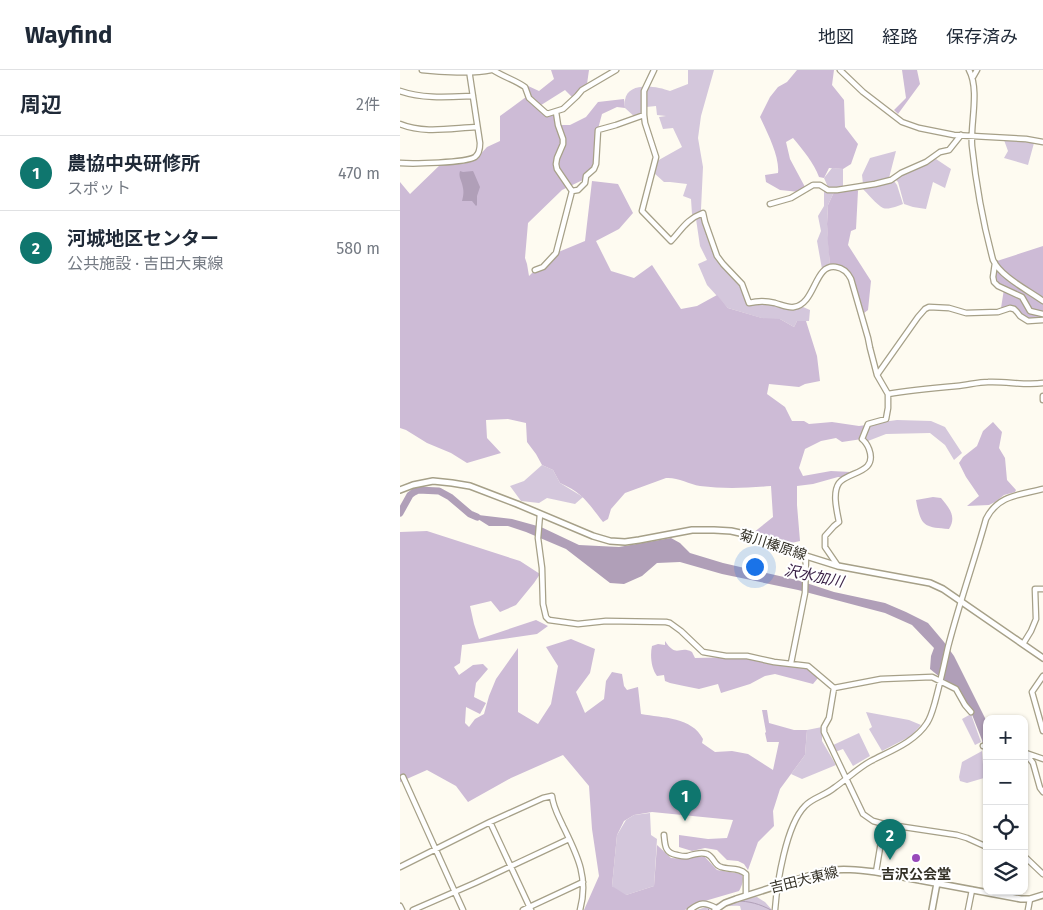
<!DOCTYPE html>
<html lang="ja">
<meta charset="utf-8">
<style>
:root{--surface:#fff;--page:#f2f2f3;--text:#1f2937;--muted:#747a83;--line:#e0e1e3;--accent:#0f766e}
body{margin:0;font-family:"Fira Sans","Noto Sans JP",sans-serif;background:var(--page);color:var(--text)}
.controls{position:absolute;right:15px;bottom:15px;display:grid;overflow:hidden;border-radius:10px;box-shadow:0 1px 4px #0004}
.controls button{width:45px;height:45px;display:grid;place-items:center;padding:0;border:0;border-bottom:1px solid var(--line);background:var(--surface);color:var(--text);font:25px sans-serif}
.you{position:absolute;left:354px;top:496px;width:18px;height:18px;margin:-12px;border:4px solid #fff;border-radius:50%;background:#1a73e8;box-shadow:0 0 0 8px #1a73e833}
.badge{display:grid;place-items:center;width:32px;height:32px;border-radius:50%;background:var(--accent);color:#fff;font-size:16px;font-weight:700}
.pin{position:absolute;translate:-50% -41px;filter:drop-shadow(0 1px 2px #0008)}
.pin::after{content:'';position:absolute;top:26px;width:18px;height:15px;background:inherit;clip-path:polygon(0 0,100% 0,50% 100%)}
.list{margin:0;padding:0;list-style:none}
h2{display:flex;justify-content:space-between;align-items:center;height:65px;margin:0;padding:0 20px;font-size:21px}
h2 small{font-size:16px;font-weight:400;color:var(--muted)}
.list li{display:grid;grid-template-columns:32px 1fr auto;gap:15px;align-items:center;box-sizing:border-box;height:75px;padding:0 20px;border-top:1px solid var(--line)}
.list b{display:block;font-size:19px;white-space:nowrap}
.list p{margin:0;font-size:16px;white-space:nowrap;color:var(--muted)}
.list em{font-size:16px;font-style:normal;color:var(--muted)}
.icon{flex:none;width:28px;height:28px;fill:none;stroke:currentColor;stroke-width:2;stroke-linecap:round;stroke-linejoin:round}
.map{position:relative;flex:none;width:643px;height:840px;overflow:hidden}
header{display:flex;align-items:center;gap:30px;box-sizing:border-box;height:70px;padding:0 25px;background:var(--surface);border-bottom:1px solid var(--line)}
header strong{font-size:24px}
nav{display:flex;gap:28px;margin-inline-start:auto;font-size:18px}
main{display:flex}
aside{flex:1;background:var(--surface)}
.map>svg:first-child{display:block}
.green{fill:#d4c7dc}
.forest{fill:#cdbbd6}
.water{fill:#b09fb8}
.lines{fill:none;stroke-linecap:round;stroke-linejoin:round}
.stream{stroke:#b09fb8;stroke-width:1}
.river{stroke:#b09fb8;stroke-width:7}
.minor-casing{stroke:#a6a088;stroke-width:7}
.major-casing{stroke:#a6a088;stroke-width:8}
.minor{stroke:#fff;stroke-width:4.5}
.major{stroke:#fff;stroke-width:5}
.poi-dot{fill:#984aba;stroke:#fff;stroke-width:2}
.labels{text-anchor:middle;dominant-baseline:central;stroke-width:4;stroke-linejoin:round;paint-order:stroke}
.street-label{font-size:14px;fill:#333026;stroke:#fff}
.poi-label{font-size:14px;font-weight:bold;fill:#333026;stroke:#fff}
.water-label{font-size:15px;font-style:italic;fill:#381f44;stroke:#fff}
</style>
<header>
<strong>Wayfind</strong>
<nav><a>地図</a><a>経路</a><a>保存済み</a></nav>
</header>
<main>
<aside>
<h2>周辺<small>2件</small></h2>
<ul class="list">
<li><span class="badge">1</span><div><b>農協中央研修所</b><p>スポット</p></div><em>470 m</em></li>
<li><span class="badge">2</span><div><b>河城地区センター</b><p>公共施設 · 吉田大東線</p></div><em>580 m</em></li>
</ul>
</aside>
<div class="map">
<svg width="643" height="840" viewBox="0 0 643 840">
<rect width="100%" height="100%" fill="#fefbf1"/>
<path class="green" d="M288 0H314L301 46 298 68 303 97 301 139V141L297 144H292L291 129 283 126 287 114 270 112H264L254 103 257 91 282 77 273 58 263 59 259 47 266 46 257 45 256 36 246 37V49L236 48 225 38C225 35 224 33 225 30 228 11 257 16 270 21L288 14Z
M604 70 634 73 628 95 604 88 608 81Z
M496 81 489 108 463 114 462 105 470 88Z
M536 89 551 99 545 118 533 112 526 139 513 137 504 134 498 112 495 109Z
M432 98 443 99V117H428L424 108Z
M494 111 497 115 503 134C497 136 489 140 483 138 477 135 467 123 462 118Z
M424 120 434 122 428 135 427 154 430 195 422 199 417 171 421 161 418 146 424 136Z
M301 146 316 190 340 215 346 233H367L395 239 403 237 410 240 409 251H397L394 257 380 249H365L328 238 307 215 298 194 307 190 300 176 296 149 297 147Z
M497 350 531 351 545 357 562 383 554 390 545 375 530 363 486 364 468 371 462 369 468 354Z
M142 395 153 400 160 413 183 427 175 434 147 428 139 433 121 431 110 416 124 411Z
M466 642 509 650 521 655 511 666 482 681 469 659 472 657Z
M571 644 581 672 575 675 562 649Z
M422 657V671L436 695 402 709 391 704 405 685 407 660Z
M459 663 470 686 453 696 443 679 435 682 431 676Z
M582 681 584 708 567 713 560 711 559 707 562 692Z
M250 743 251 765 257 769 254 816 223 826 212 816 217 765 226 750 234 745Z
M357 827 365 832 372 840H341L340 836C331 835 323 837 314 839 309 840 303 840 297 840 316 833 336 828 357 827Z"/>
<path class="forest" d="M151 0H189L187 14 172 27 165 20 138 37 145 45 154 44 158 55H170L186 47 198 32 224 29 225 38 217 37 202 44 198 59 191 106 162 120 128 153 125 188 127 194 129 206 135 200H143L156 183 185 171 192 111 218 114 233 143 219 159 196 171 211 201 234 208 252 195 281 239 297 236 317 225 328 238 362 248 380 249 394 257 397 251H406L417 286 420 311 405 314 399 317 369 314 367 324 385 337 392 351H404L409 354 432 352 459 356 467 355 462 369 442 372 436 368 421 371 405 379 399 398 403 406 431 401 451 402 443 407H438L413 414 397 416V435L400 471 387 474 353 463 373 447 371 416C347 418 324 419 300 416 289 414 277 407 266 408L225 423 211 439 208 449 203 452C188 433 183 423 160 413L153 400 142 395 136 384 127 372 126 353 108 349 86 350 87 368 101 383 67 393 51 383 27 373 6 360 0 358V112L10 124 41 94H60L70 92 77 88 87 77 100 71V46L130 24 126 15 139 21 154 9Z
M397 0H434L432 15 444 30 445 57 458 74 451 94 443 99 429 98 424 108 419 107C414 93 403 80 393 68L386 72 390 89 405 117 399 122 380 120 366 112 365 105 378 103C380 87 367 62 360 47L370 27 378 17 387 12Z
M502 0H517L520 14 498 44 494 40 506 28Z
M456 118 458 121 456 159 451 161 448 175 471 211 468 240 464 243 451 205 436 194 430 195 428 174 427 154 428 135 434 122Z
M643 176V248C627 250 624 251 615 236L601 238 604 219C594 209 594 204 597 191Z
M593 352 602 362 599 378 605 388 607 410 616 420 615 422 604 425 595 432 589 435 567 436 579 426 566 407 559 393 563 387 577 376 583 361Z
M533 427 541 428C549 438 557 446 549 459 524 457 521 457 516 430Z
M27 461 120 491 140 504 134 513 116 535 100 542 91 531 70 536 74 554 79 569 136 550 148 556 137 564 62 575 60 593 54 597 59 605 73 595 83 594 88 599 76 613 74 627 86 633 80 644 66 637 65 653 69 657 75 649 84 644 89 626 96 609 118 578V642L138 654 151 634 158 596 146 577 171 569 195 579 190 603 176 622 185 643 204 629 206 611 212 602 222 604 224 616 227 620 238 617 241 644C263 648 292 647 303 669L302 673 315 682 332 681 348 684 373 700 379 672H367L365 663 366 662 362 640H367L369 653 394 660H407L405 685 380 719 373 741 374 756 358 772 348 800 344 794 338 791 327 790 317 780 305 778 292 781 279 777V765L308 769 327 768 333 750 252 742 234 745 224 751 217 765 212 816 226 825 254 816 257 775 271 788 287 789 293 786 305 787 317 800 342 804C344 810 342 816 339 821L298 833 285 840H184L199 806 192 759 189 716 163 685 111 708 68 732 56 716 27 700 0 712V462Z
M265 571C277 589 279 575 292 582L295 588 340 587 367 593 406 596 418 608 413 614 375 604 365 606 350 614 321 623 318 614 299 619 284 616 270 613 265 611 264 605 257 606C251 598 250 585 252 576L258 574 265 575Z"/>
<path class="water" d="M60 101 63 102 73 101 74 103 80 117 77 126V135L76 136 72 131H62C63 127 64 123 63 118 62 111 58 107 60 101Z
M70 444 112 449 141 457 179 475 219 477 271 468 280 473 290 483 323 493 397 510 434 522 485 533 506 542 528 553 544 572 554 586 587 652V706L582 670 571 642 557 621 530 599 531 586 534 578 512 555 485 543 398 520 322 504 280 492 257 493 242 506 224 514 210 513 166 479 126 462 108 456H89Z"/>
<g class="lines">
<path class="stream" d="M337 831C349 831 360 834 371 840
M308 840 310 838"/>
<path class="river" d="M0 443 10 425 14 422 18 420 39 421 50 427 70 444 77 447"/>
<defs>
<path id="minor" d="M22 0C40 2 74 4 91 0
M93 0C104 7 115 10 125 17L129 28 147 44 163 39 177 26 182 20 216 0
M254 0 244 21V45L245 53 256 87 242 141 271 171C282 159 287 149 303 143L305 152 317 186 323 194 342 214 349 233C357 231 367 231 375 233 382 235 388 238 394 237 416 234 414 193 436 197 443 198 448 203 451 209L468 268 470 278 477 305
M440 0 463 22 502 52 519 58 554 65 626 69 643 72
M569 0C580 20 570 54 572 76 576 114 583 153 593 190 601 207 628 220 643 231
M573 7 577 0
M0 21C23 29 48 27 73 26
M156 42 158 55 163 69V74L157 88 156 94 157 99 172 121
M0 54C24 64 52 58 77 57
M0 93C12 94 66 93 75 87 79 84 80 79 80 73L69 0
M172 121 178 120 185 113 186 106 194 99 196 94 198 60 216 55 244 45
M370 134 391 128 413 115H420L428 120H437L475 114 491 110 501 103 526 92 540 82 549 80 561 65
M595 193 593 207 594 212 598 216 622 227 630 241 643 244
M135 200 143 197 156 183 172 121
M488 324C511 320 534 318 557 316 568 315 578 312 588 312 607 311 625 316 643 313
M643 326V330
M140 444 138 468 142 498 143 534 146 547 149 550 178 554 206 551 266 552 270 553 281 561 303 582 326 586H347L374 592 408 596 434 618 481 609 532 607 556 619 565 635 571 642
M438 496 425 477V466L434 456 439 452C437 441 432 423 439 413 448 401 478 404 469 379 467 374 466 372 462 369L468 354 486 349 488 338V324L477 305 518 247 525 239 529 237 549 238 566 243 598 242 610 238 614 239 617 242 620 246 628 251 643 250
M623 574 631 561 636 549 635 519H643
M391 593 405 523 406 486
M643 606 632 622 643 661
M434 618 429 648 424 657V662L463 744 473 751 484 754 557 765 567 768 587 777
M583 676 587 675
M625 683 633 693 640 718 643 722
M626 683 643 689
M3 707 63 840
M90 752 131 840
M264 765C265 776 265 783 277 785 281 786 284 787 288 786 294 784 301 782 307 784 314 787 314 795 321 797 329 800 339 797 346 804V825
M624 786 643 804
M0 797 90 752 143 728 152 726C153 737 159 747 163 756 177 785 189 807 180 840
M476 802 484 754
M0 836 2 840
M13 840 75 813 169 769
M123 840 183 812
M290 840C300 832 305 832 316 838
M375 840C377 813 386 755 405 736 412 728 426 725 434 718 447 709 458 698 471 691 490 681 515 672 527 653 531 647 533 639 535 632 540 614 544 595 548 577 559 534 574 492 586 449 598 425 619 425 643 419
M568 840 572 820
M628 840 630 829"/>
<path id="major" d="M0 420 13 415 33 411 52 413 70 416 117 434 193 466 210 471 225 472 239 470 292 460H314L331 461 349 465 406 486 438 496 530 513 543 519 643 588
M315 840 325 833 336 829 424 801C442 798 459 800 476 802L621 829H630L643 825
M532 840 537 813"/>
</defs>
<use href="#minor" class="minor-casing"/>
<use href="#major" class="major-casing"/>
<use href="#minor" class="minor"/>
<use href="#major" class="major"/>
</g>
<circle class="poi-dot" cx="516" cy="788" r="5"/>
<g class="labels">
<g class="street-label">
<text transform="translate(373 475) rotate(18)">菊川榛原線</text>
<text transform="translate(404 810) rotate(-14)">吉田大東線</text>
</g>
<g class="poi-label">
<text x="516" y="804">吉沢公会堂</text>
</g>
<g class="water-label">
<text transform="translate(414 506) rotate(12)">沢水加川</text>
</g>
</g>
</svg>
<div class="controls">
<button>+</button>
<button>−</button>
<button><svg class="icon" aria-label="locate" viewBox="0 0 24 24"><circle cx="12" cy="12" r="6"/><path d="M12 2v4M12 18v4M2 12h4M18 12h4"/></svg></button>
<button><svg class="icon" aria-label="layers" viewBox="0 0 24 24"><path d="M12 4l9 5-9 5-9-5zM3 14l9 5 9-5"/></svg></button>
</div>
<div class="you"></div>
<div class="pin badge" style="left:285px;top:751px">1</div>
<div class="pin badge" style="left:490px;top:790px">2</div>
</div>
</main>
